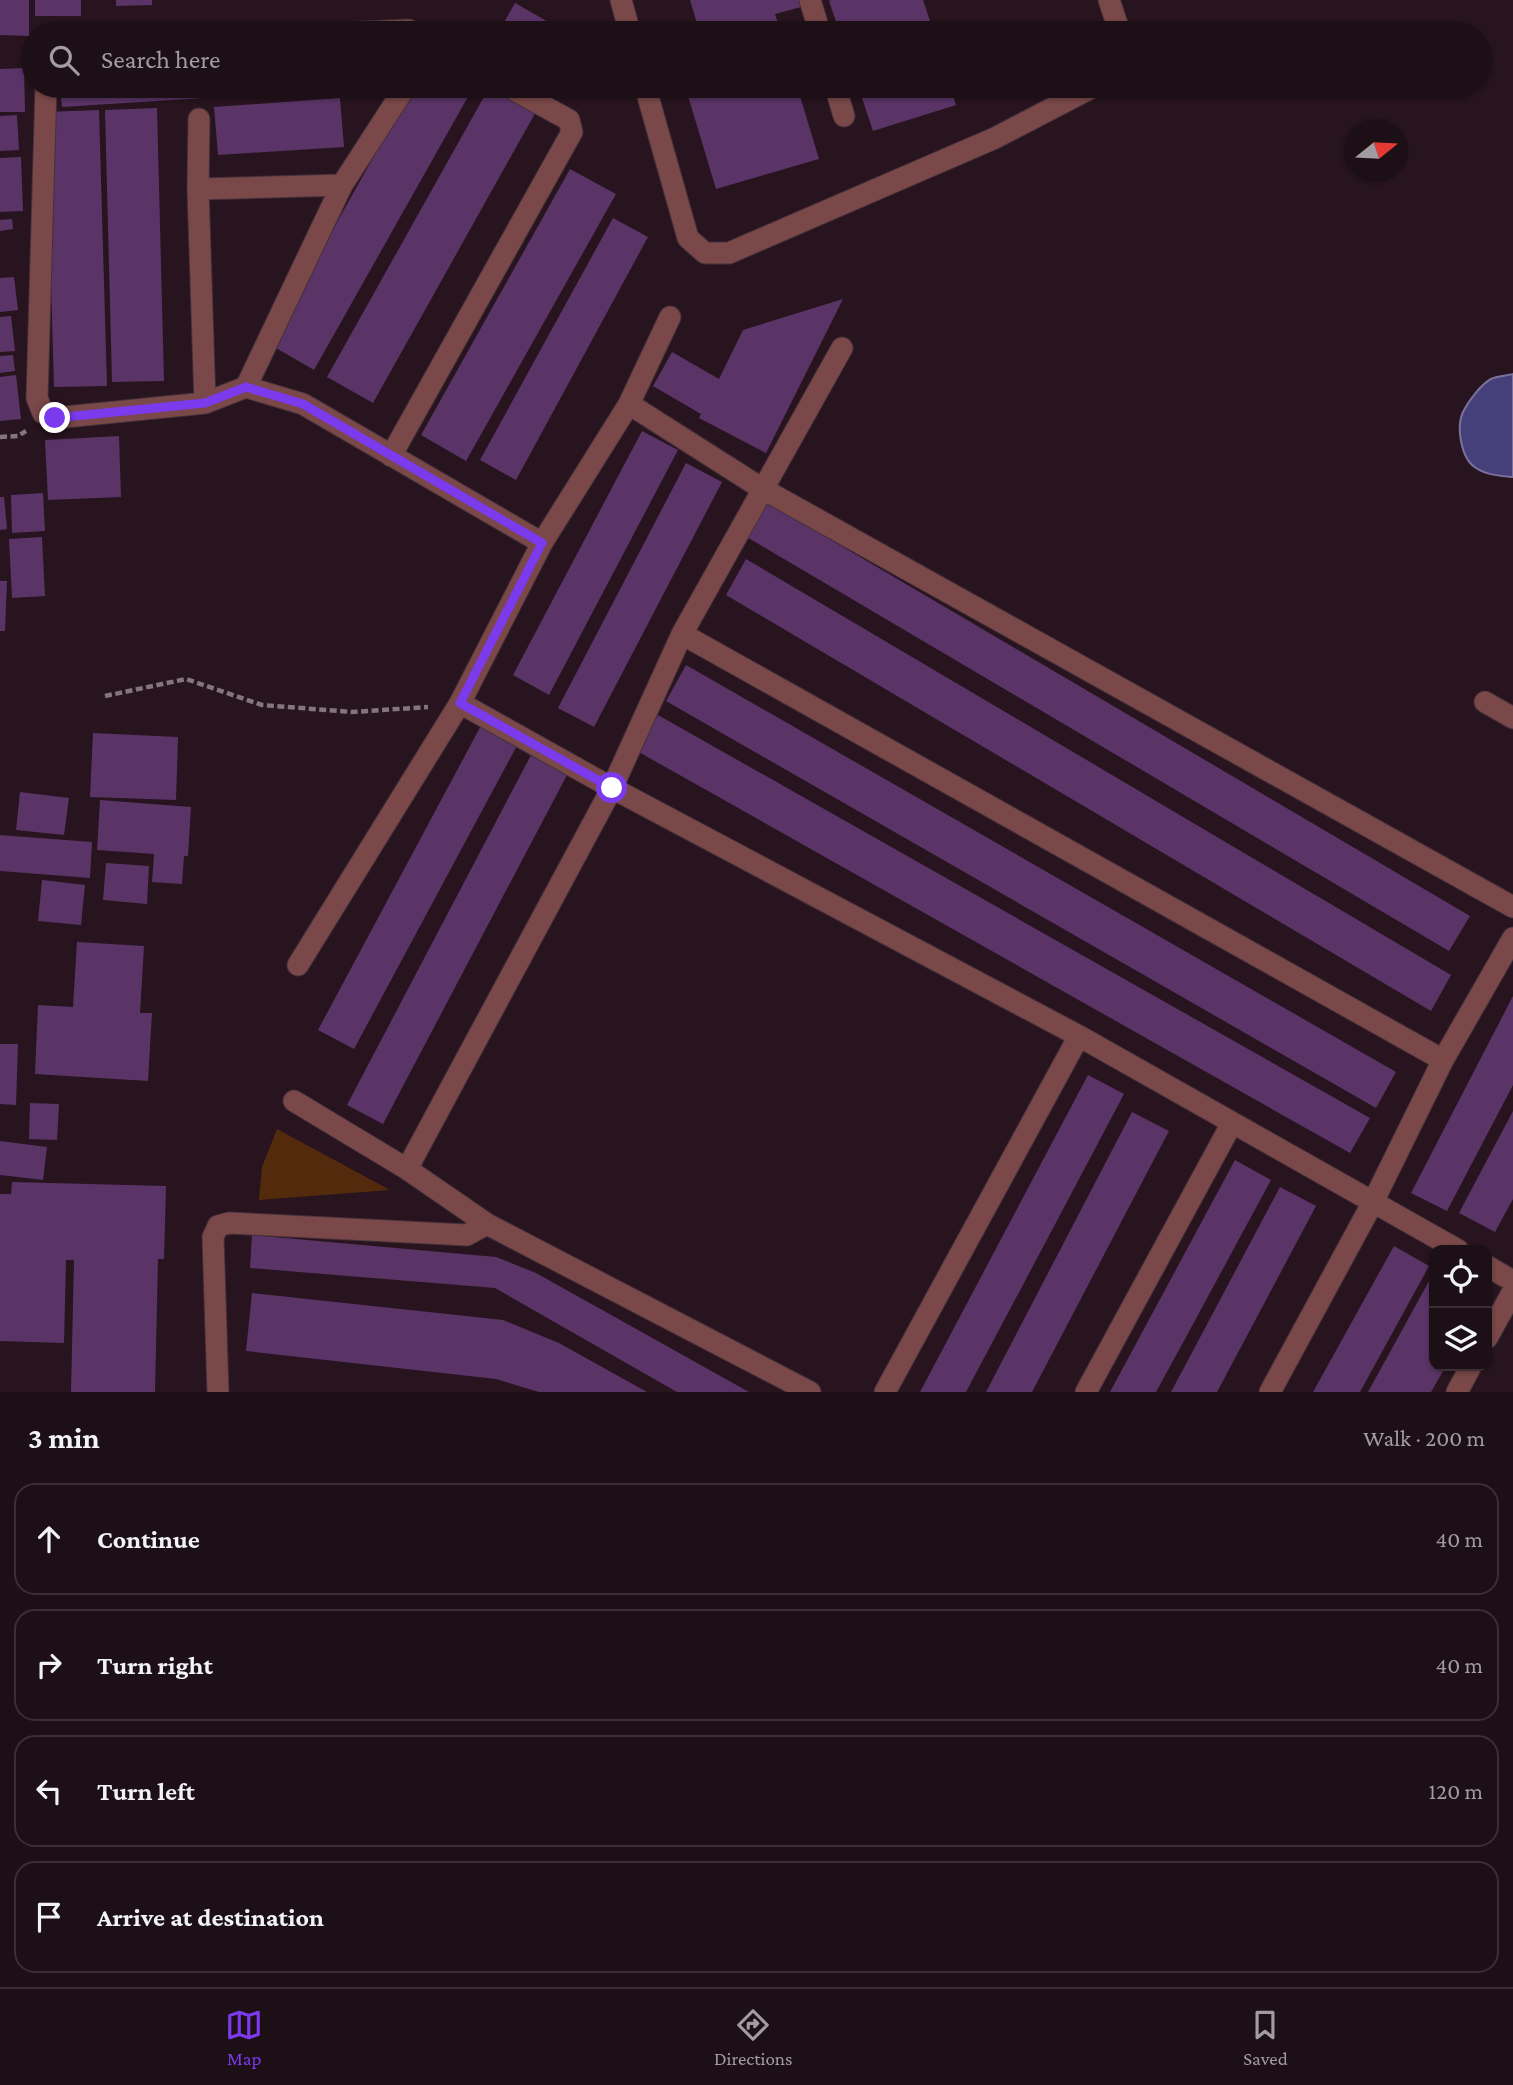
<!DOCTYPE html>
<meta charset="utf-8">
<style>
:root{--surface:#1d0f16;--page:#2a1d23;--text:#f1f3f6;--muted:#a09ca1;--line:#3b2f35;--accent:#7c3aed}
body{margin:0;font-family:"Crimson Pro",serif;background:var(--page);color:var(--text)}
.controls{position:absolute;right:21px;bottom:21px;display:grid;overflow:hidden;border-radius:14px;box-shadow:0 2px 5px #0004}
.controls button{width:63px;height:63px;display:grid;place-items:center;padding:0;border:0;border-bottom:2px solid var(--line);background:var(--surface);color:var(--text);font:35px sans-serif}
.compass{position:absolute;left:1345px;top:119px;width:63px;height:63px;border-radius:50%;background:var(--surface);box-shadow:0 2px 5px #0004;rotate:72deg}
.stop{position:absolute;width:21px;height:21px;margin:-16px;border:5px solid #7c3aed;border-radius:50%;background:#fff}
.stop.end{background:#7c3aed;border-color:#fff;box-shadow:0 2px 7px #0008}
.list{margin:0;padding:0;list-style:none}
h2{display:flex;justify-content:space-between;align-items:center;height:91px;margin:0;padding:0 28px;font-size:30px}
h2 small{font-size:23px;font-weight:400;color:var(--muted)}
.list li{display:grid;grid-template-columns:46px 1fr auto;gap:21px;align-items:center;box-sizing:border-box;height:112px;margin:0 14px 14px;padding:0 14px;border:2px solid var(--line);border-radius:21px}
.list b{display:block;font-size:26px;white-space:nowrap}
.list em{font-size:23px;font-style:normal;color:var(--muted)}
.icon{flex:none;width:38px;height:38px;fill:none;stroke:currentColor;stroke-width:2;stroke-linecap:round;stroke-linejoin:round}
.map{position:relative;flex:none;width:1513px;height:1392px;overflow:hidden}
.search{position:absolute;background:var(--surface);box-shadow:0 2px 5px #0004;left:21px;right:21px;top:21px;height:77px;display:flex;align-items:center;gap:18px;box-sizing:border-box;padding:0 24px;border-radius:38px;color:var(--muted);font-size:26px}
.sheet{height:595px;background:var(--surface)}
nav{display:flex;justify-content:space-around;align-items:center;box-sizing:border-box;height:98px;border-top:2px solid var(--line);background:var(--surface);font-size:19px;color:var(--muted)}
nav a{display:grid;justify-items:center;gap:4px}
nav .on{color:var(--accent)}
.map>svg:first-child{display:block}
.green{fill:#542a0d}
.water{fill:#46407a;stroke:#7a729c;stroke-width:2}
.building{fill:#5a3467}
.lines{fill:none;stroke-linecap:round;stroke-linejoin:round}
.minor-casing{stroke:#44313b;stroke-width:23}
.path{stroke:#85747d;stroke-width:4.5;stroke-dasharray:7 3.5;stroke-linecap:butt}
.minor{stroke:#7a4848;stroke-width:21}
.route{stroke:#7c3aed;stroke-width:9}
</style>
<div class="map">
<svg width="1513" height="1392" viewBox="0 0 1513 1392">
<rect width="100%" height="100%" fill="#27141e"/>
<path class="green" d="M277 1129 390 1190 259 1200 262 1167Z"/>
<path class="water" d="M1513 374V477C1501 476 1486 475 1476 468 1461 459 1456 427 1463 412 1468 402 1481 384 1491 379 1497 376 1507 376 1513 374Z"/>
<path class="building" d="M0 0H29V36L0 35Z
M35 0H81V16H35Z
M116 0H152V5L116 6Z
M690 0H804L805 6 775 14 781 33H700Z
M831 0H923L934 33H840L829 1Z
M515 3 550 23 544 33H498Z
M24 68 25 112H0V69Z
M60 86H348V89L62 107Z
M413 86H474L314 370 269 344Z
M490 86H499L538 108 373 403 327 377Z
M685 86H797L819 159 716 189Z
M858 86H950L956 105 873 131Z
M340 98 344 147 218 155 214 107Z
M157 108 164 381 112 382 105 110Z
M99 110 107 386 54 387 46 112Z
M17 115 19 150 0 151V116Z
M21 157 23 211 0 212V158Z
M570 169 616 194 466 461 421 435Z
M613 218 648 237 516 480 480 460Z
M12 219 13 229 0 231V220Z
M14 277 18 310 0 312V278Z
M843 299 766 453 699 418 701 414 653 386 672 352 719 379 743 330Z
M11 316 15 351 0 352V317Z
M13 355 15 371 0 373V356Z
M16 375 21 419 0 421V377Z
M642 431 678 450 549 695 513 675Z
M119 436 121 497 48 500 45 440Z
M686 463 722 482 594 727 558 708Z
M43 493 45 531 12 533 11 495Z
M0 497H4L7 529 0 530Z
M765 501 1470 916 1449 951 745 536Z
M42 537 45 596 12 598 9 539Z
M746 559 1451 975 1431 1011 726 595Z
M0 581H7L5 631H0Z
M686 665 1396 1072 1376 1108 666 701Z
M658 715 1370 1118 1350 1153 637 751Z
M484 720 520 740 354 1049 318 1030Z
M93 733 178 737 176 800 90 797Z
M531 755 567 775 383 1124 347 1105Z
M20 792 69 798 64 835 16 830Z
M100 800 191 807 188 856H184L182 884 152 882 154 854 97 850Z
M0 835 92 842 90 878 0 871Z
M106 863 149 866 147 904 103 900Z
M42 880 85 885 81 925 38 921Z
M77 942 144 946 140 1013H152L148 1081 35 1074 38 1005 73 1007Z
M1513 996V1085L1447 1211 1411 1193Z
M0 1044H18L16 1105 0 1104Z
M1088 1075 1124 1094 1051 1232 966 1392H920Z
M30 1103 59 1104 57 1140 29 1139Z
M1513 1111V1199L1495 1232 1459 1213Z
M1132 1112 1169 1131 1149 1169 1032 1392H986Z
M0 1141 47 1147 43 1180 0 1175Z
M1235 1160 1271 1180 1179 1350 1156 1392H1110Z
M12 1182 166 1186 164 1259H158L155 1392H71L74 1260H66L64 1343 0 1341V1194H11Z
M1280 1187 1316 1206 1217 1392H1171Z
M252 1235 496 1257 536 1273 749 1392H677L495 1288 250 1268Z
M1394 1246 1429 1266 1360 1392H1313Z
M1434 1272V1366H1446L1431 1392H1368Z
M252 1293 503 1320 559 1343 647 1392H539L496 1379 246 1351Z"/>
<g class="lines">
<defs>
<path id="minor" d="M621 0 630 33
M810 0 820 33
M1109 0 1120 33
M342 33 409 30 414 33
M46 86 37 398 43 413 55 418 205 403 246 387 303 404 542 543
M645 86 688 238 705 253H729L995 138 1095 86
M835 86 844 116
M199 119 198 189 205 403
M198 189 342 185
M246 387 342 185 406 86
M629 404 761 488 1513 907
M391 456 572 132 569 120 507 86
M682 634 1443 1060
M1485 702 1513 718
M460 703 612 788 1079 1036 1458 1250
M298 965 460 703 542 543 629 404 670 317
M294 1101 407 1169 487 1224 810 1392
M407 1169 612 788 682 634 842 348
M1487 1266 1513 1281
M1487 1338 1513 1291
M218 1392 213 1237 218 1226 229 1223 467 1235 487 1224
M885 1392 1079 1036
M1086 1392 1232 1123
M1270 1392 1373 1202 1443 1060 1513 938
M1457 1392 1471 1366"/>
</defs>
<use href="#minor" class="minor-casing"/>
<path class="path" d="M0 437 18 436 26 431
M105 696 186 679 262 705 352 712 428 707"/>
<use href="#minor" class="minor"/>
</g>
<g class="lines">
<path class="route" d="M55 418 205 403 246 387 303 404 542 543 460 703 612 788"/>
</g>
</svg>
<div class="controls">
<button><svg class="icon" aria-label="locate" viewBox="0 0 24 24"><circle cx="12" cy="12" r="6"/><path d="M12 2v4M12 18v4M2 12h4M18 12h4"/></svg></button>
<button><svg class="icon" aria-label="layers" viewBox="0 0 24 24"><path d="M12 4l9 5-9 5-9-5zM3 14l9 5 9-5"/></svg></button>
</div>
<svg class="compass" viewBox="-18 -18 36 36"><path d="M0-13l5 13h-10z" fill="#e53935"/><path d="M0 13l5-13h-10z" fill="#a09ca1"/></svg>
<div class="stop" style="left:612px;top:788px"></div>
<div class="stop end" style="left:55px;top:418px"></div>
<div class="search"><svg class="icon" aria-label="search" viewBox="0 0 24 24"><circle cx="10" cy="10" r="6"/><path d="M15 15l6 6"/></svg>Search here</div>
</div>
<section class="sheet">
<h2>3 min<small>Walk · 200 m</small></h2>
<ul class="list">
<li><svg class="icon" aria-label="ahead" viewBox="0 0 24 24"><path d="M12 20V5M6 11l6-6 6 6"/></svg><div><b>Continue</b></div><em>40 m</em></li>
<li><svg class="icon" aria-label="right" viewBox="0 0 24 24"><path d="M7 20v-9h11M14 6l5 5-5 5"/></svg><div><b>Turn right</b></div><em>40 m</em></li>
<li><svg class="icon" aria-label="left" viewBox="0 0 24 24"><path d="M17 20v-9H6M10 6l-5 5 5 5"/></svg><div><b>Turn left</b></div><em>120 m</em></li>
<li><svg class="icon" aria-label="arrive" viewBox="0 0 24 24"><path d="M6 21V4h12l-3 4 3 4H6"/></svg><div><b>Arrive at destination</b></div></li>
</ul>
</section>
<nav>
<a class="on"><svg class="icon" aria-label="map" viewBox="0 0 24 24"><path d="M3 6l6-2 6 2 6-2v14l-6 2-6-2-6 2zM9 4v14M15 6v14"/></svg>Map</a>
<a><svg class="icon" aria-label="directions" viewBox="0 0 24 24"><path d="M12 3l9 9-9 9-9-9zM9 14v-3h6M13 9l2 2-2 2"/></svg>Directions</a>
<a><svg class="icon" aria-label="saved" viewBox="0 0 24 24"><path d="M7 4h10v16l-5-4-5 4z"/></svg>Saved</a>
</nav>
